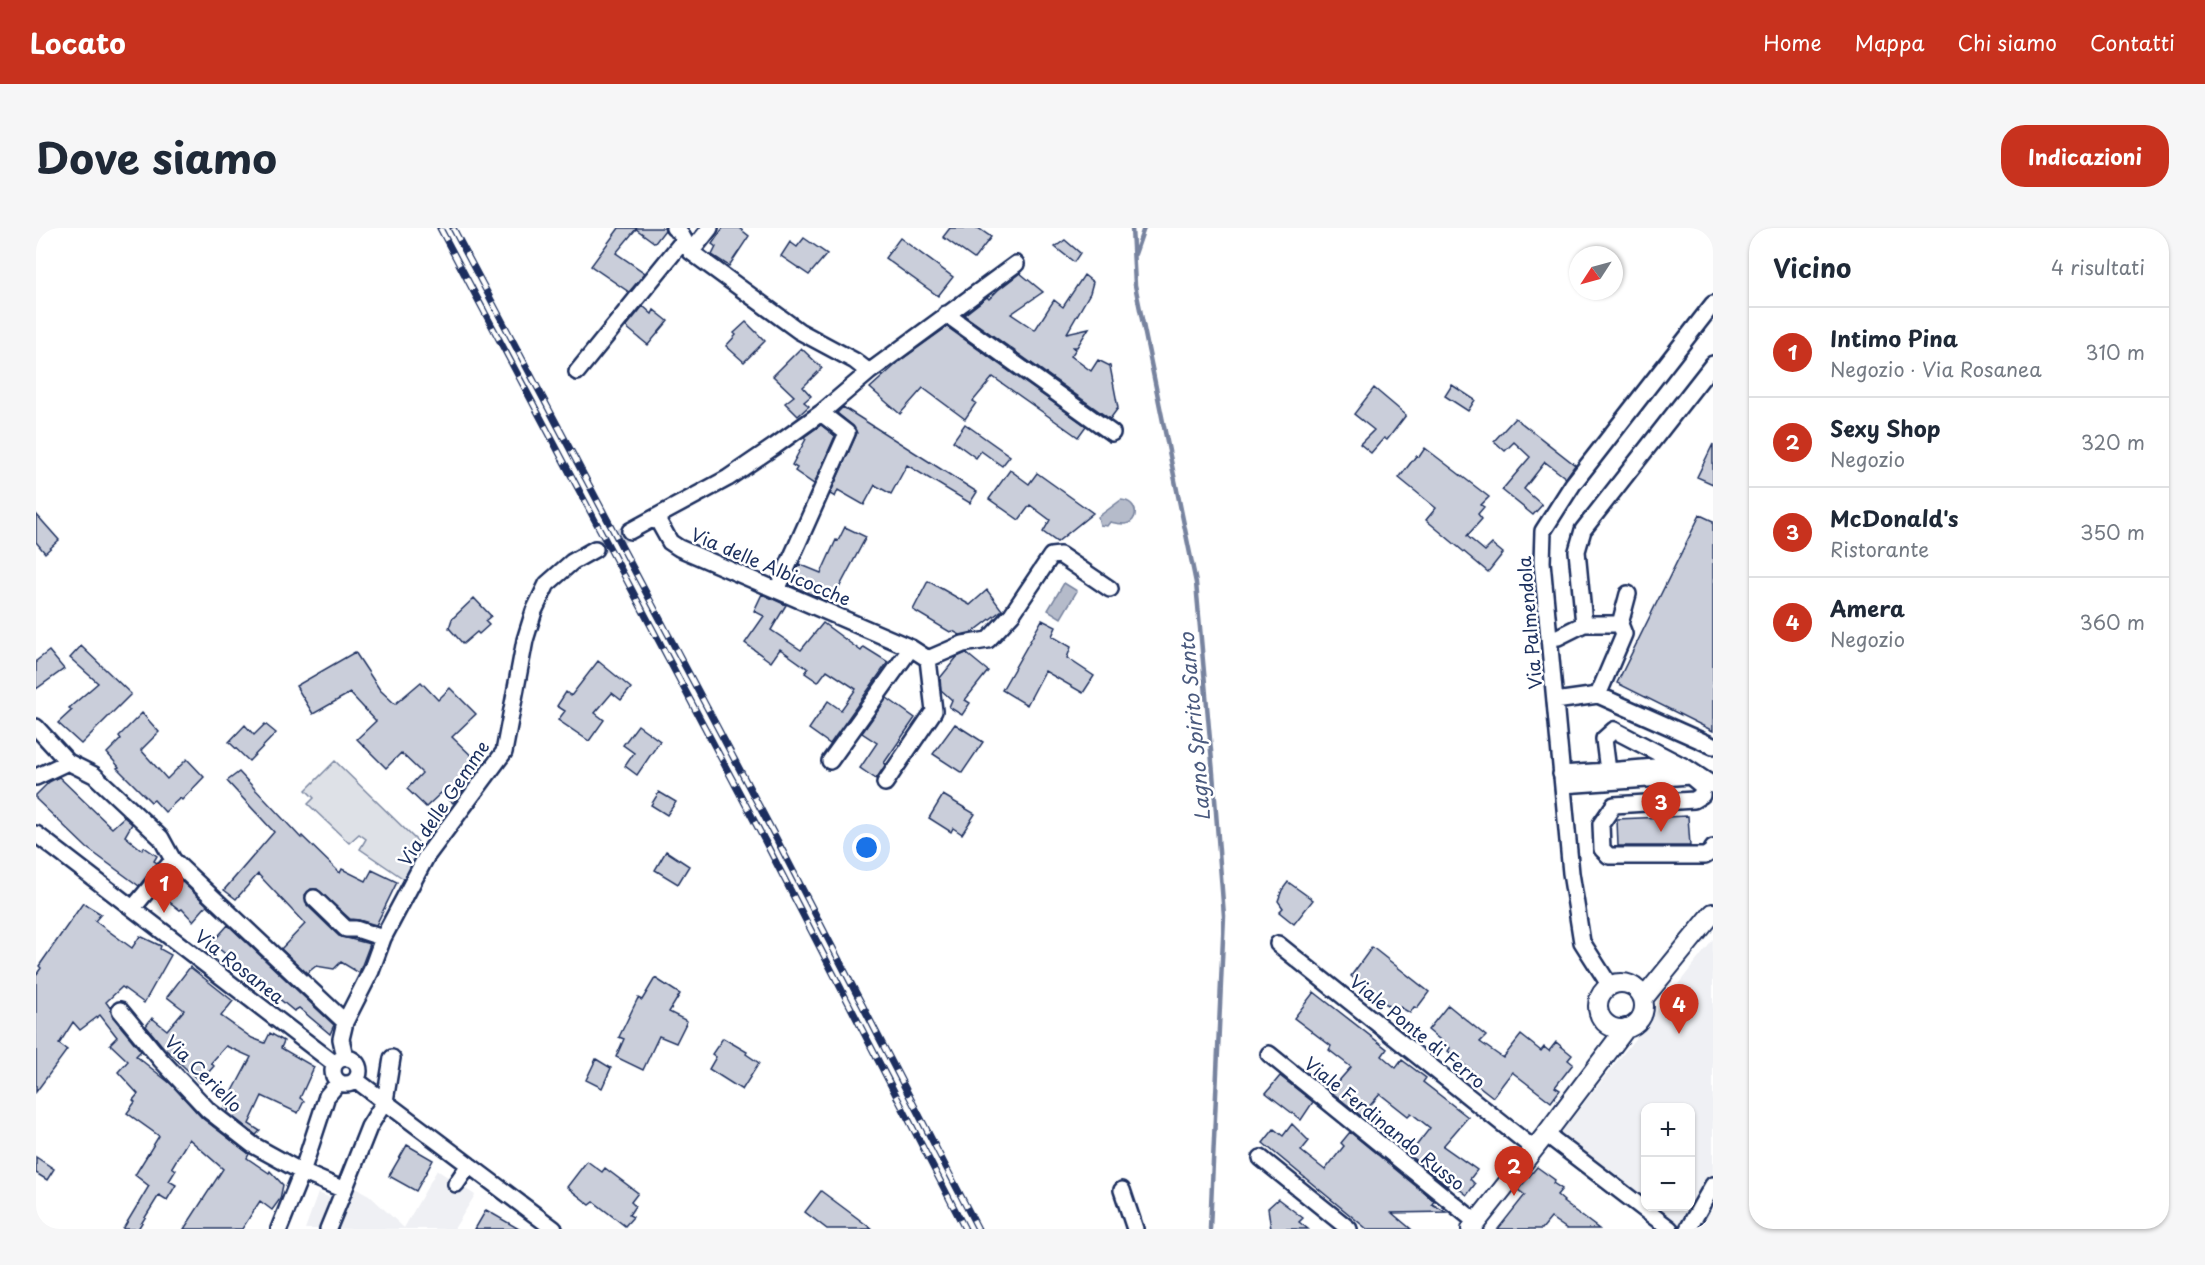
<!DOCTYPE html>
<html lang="it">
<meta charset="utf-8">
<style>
:root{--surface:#fff;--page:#f6f6f7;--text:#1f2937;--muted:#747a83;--line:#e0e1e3;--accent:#c8321e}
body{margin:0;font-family:"Playpen Sans",sans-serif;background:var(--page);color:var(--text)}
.controls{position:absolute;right:18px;bottom:18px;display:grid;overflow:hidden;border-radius:12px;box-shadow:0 2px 4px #0004}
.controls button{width:54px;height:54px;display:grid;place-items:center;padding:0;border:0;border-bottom:2px solid var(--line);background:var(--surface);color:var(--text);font:30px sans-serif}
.compass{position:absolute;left:1533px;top:18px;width:54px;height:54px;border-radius:50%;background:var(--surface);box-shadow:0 2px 4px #0004;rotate:234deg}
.you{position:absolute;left:831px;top:620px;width:21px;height:21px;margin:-15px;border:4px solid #fff;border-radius:50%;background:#1a73e8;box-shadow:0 0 0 9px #1a73e833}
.badge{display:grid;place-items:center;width:39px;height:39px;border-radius:50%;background:var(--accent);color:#fff;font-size:20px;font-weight:700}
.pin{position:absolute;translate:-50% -50px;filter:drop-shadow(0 2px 3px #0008)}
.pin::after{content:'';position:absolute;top:32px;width:21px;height:18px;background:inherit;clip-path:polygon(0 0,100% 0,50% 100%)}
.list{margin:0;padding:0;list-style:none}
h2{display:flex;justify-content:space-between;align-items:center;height:78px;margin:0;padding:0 24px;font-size:26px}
h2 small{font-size:20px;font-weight:400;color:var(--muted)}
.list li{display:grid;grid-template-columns:39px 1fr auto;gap:18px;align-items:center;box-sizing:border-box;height:90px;padding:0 24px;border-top:2px solid var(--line)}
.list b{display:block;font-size:22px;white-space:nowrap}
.list p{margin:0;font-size:20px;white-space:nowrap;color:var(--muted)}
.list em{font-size:20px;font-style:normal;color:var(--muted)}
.map{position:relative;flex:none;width:1677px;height:1001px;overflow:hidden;border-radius:24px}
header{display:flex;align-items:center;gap:36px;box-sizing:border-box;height:84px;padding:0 30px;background:var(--accent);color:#fff}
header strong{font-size:28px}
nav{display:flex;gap:33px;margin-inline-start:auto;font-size:21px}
.intro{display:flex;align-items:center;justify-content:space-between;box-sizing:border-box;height:144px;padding:0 36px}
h1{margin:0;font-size:42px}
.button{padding:15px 27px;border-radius:24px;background:var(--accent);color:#fff;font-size:21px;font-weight:700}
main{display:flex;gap:36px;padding:0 36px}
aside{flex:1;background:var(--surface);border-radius:24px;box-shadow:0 2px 4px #0004}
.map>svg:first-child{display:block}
.built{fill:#eff0f4}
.green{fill:#dee1e7;stroke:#7c88a2;stroke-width:1.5}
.water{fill:#b5bbca;stroke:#77839f;stroke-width:1.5}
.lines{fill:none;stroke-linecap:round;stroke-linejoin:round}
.stream{stroke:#77839f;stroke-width:4.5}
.building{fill:#caceda;stroke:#1b2f5e;stroke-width:1.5}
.minor-tunnel{stroke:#d1d5df;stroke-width:15;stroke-dasharray:15 8;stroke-linecap:butt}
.minor-casing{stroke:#1b2f5e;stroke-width:20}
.major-casing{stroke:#1b2f5e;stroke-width:22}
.minor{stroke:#fff;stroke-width:15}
.major{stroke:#fff;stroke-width:18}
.rail-casing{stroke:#1b2f5e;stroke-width:7}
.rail{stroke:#fff;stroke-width:4.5;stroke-dasharray:14;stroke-linecap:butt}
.labels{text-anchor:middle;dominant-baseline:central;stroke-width:5;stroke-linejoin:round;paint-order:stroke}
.street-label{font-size:18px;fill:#1b2f5e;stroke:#fff}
.water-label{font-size:20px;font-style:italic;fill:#49597e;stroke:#fff}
</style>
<header>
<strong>Locato</strong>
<nav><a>Home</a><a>Mappa</a><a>Chi siamo</a><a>Contatti</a></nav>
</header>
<div class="intro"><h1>Dove siamo</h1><a class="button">Indicazioni</a></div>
<main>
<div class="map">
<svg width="1677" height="1001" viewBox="0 0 1677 1001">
<rect width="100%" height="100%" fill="#fff"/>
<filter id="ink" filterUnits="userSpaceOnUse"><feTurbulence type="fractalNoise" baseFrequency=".0167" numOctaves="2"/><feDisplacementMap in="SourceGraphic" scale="12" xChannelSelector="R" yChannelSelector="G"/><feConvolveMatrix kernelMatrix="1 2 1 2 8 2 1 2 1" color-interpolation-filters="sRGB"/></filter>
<g filter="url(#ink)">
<path class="built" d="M1677 712V1001H1648L1618 979 1654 978V880H1610L1609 972 1601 970 1523 907Z
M401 942 439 967 418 1001H269L282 965 313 977 320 960 333 967 368 1000Z"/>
<path class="green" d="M299 533 384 616 385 620 368 651 324 621 330 611 323 606 313 615 272 576 278 570 270 562Z"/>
<path class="water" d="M1085 272C1103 273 1104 295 1088 296 1084 296 1078 295 1074 294L1071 298 1064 297 1062 289Z
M1028 355 1041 363 1025 390 1012 382Z"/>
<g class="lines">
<path class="stream" d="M1096 0 1099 57 1160 355 1177 545 1188 688 1174 1001
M1099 26 1108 0"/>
</g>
<path class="building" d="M583 0H628L629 2 619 15 600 1 580 25 609 45 593 64 555 38Z
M687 0H703L713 8 693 38 676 27 680 19 676 16Z
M914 0H942L955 9 938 31 907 9Z
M768 10 791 26 773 47 745 28 754 14 761 19Z
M864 10 917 49 902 68 849 30Z
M1029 12 1044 25 1038 34 1019 19Z
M984 45 1007 64 975 86 999 102 1018 72 1027 79 1048 47 1057 54 1054 65 1031 105 1053 100 1041 119H1036L1040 121 1035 128 1055 143 1062 132 1074 138 1082 180 1074 191 928 87 951 69 953 71 962 62Z
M607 78 616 86 618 82 632 93 612 117 590 99Z
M710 94 729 113 708 134 690 118 700 107 698 105Z
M911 99 1050 198 1042 209 957 149 937 173 940 175 929 191 887 160 864 186 834 160 865 132Z
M765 120 786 140 767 159 775 168 768 174 773 178 762 188 749 175 758 168 737 148Z
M1416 157 1439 172 1432 183 1409 168Z
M1338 160 1370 187 1351 212 1348 210 1335 225 1324 216 1338 202 1318 186Z
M807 179 941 264 934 275 871 237 855 266 839 257 828 277 802 262 799 269 794 266 821 205 817 198 801 185Z
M1479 190 1539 237 1530 250 1509 234 1488 261 1506 277 1497 287 1466 262 1494 229 1478 214 1469 223 1458 213Z
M929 196 974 228 966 238 945 223 940 230 917 213Z
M785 197 799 208 778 256 759 243 761 240 756 237 770 211 768 209Z
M1677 216V256L1661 249Z
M1389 220 1453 269 1445 277 1448 279 1442 286 1446 291 1431 308 1449 323 1456 316 1467 325 1452 344 1390 292 1400 280 1363 250 1380 228 1383 229Z
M974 242 993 256 1001 245 1057 285 1021 314 1007 304 1014 292 994 277 983 292 953 271Z
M0 286 23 312 9 325 0 314Z
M1664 287 1677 293V503L1581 455Z
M809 299 830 309 795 375 754 357 763 336 785 345 800 312 802 313Z
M892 353 934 377 951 362 966 382 937 404 924 407 917 403 914 404 877 382Z
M726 366 750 377 735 402 765 422 787 395 825 423 828 419 852 434 794 516 773 501 792 473 805 482 820 461 791 442 782 454 769 445 772 441 744 421 735 434 709 415 728 388 718 383Z
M438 370 455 388 449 393 453 397 443 406 441 404 427 416 413 400 416 391Z
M1006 392 1020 399 1016 408 1035 419 1031 430 1058 448 1047 465 1009 443 991 477 966 462Z
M45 418 95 466 45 516 22 495 36 482 33 480 62 455 34 430Z
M13 423 28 441 0 461V433Z
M319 424 344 462 359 476 385 454 402 472 414 460 440 486 416 509 446 538 417 575 405 565 390 579 371 561 386 545 365 525 350 540 321 511 340 493 314 465 277 486 260 458Z
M930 425 952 443 929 472 934 475 926 487 913 479 916 472 905 462 904 450 921 429Z
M562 433 595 460 585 472 576 465 559 485 568 492 553 513 522 492 529 483 521 478 530 464 535 468Z
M851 470 879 490 848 535 850 536 840 551 824 540 841 515 826 505Z
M106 485 123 504 105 522 131 551 151 531 168 549 146 572 144 570 129 584 118 572 115 574 81 540 83 539 71 525 85 511 83 508Z
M229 496 240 505 213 533 193 514 209 497 218 507Z
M919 496 947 514 926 545 897 526Z
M602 497 624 513 601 547 589 538 598 525 587 517Z
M203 544 265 610 266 608 304 645 306 641 330 653 336 642 361 654 340 697 323 692 314 691 281 661H275L269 667 271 677 303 708 334 716 323 745 305 734 298 741 280 738 271 745 245 721 269 696 222 646 200 671 188 662 238 604 191 553Z
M23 549 76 600 88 589 96 596 89 608 106 622 108 619 121 628 118 633 121 635 103 658 51 620 0 571V567L13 554Z
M623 564 640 574 631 587 615 577Z
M907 567 939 586 926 606 917 600 915 604 893 590Z
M1652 588 1654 618H1582L1581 591Z
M630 623 653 638 642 656 619 642Z
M143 651 171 677 157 693 146 681 144 682 127 669Z
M1252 654 1277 672 1258 696 1243 684 1247 680 1242 673 1246 662Z
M47 675 65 686 59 693 96 720 104 708 125 718 124 721 135 727 108 775 86 759 70 774 75 781 76 788 105 823 100 828 135 856 166 890 213 926 211 930 233 945 234 943 247 957 244 971 236 982 224 973 206 1001H148L187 941 153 911 136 939 140 942 133 953 140 957 131 972 123 967 102 1001H87L113 958 99 947 123 908 91 885 99 874 97 872 102 866 82 844 92 833 74 816 81 809 64 787 44 802 37 794 23 816 31 822 0 864V747L5 740 3 738Z
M192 697 298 797 294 806 263 780 258 783 176 715Z
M1336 719 1393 764 1381 780 1378 779 1374 785 1364 779 1361 783 1338 768 1315 748Z
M154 739 197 773 185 788 216 810 229 815 234 805 248 813 245 820 278 839 264 870 268 873 262 885 226 868 213 896 224 903 220 907 191 884 193 882 189 878 215 829 190 818 175 835 178 838 164 854 128 820 110 798 116 790 131 802 148 782 131 769Z
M619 750 644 766 633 784 651 793 640 815 623 808 607 842 580 829 588 811 583 809 602 770 606 772Z
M1278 764 1351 821 1346 828 1360 840 1366 832 1390 850 1387 854 1432 889 1407 918 1441 942 1434 951 1439 956 1431 967 1414 954 1411 958 1373 927 1394 900 1375 885 1372 888 1344 866 1325 888 1294 863 1315 839 1293 822 1295 818 1258 790Z
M1412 777 1450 808 1444 814 1467 830 1485 807 1505 823 1508 819 1513 823 1520 814 1536 827 1532 832 1537 836 1519 859 1524 862 1515 874 1476 844 1457 869 1434 851 1438 845 1412 823 1414 820 1392 802Z
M687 810 711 824 710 826 723 835 706 862 673 841 680 829 676 826Z
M560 831 575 840 566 860 550 852Z
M1244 848 1277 874 1265 892 1230 865Z
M1256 896 1273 913 1265 923 1289 942 1308 918 1305 915 1314 904 1398 973 1396 976 1410 984 1356 985 1375 1001H1331L1227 915 1238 901 1247 908Z
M371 917 397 932 380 963 353 948Z
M0 929 18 941 11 952 0 945Z
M551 933 566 944 569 940 602 965 595 974 599 978 593 987 597 989 589 998 558 974 554 977 531 959Z
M1501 939 1519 952 1517 955 1526 961 1521 967 1528 973 1527 974 1563 1001H1531L1515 990 1506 1001H1462L1489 967 1482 962Z
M785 963 836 1001H791L769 984Z
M1242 971 1267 990 1263 994 1272 1001H1235L1232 980Z
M450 982 483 1001H439Z"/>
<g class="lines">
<path class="minor-tunnel" d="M559 321 594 303"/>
<defs>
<path id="minor" d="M638 0 643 3 655 24 763 103 819 133 833 144
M655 24 674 0
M910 86 1076 205
M541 144 647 13
M620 289 634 314 643 320 875 420 892 431 898 483 849 555
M594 303 692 250 739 218 785 185 833 144 980 36
M741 362 811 205 785 185
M1548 396 1541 323 1547 302 1677 136
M1584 396 1592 366
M1513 410 1522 409 1548 396H1584L1588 406 1562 467
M892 431 927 416 952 412 976 386 1015 328 1024 327 1074 361
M1519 473 1562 467 1677 518
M0 499 32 534
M794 533 875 420
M1572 543 1642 537
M1525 546 1572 543 1568 511 1578 502 1651 540 1677 557
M0 549 32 534 58 547 125 610 137 632
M1527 557 1654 548 1666 558V567L1658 572 1578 577 1565 596 1566 621 1573 628H1669L1675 624 1677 620
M0 606 299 836
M278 670 310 701H320L347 710
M97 680 137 632 309 794
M1242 716 1498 921
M1574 758 1546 714 1535 645 1506 334 1507 303 1537 256 1677 76
M84 782 125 832 172 882 217 917 266 944 308 962 333 899 349 873 356 830
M1233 826 1440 994
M309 829 305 811 309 794 335 743 347 710 390 629 468 524 489 412 498 383 511 356 536 334 559 321
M297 843a13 13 0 1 1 26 0a13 13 0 1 1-26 0Z
M320 852 518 1001
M1510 906 1634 1001
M1225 930 1313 1001
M420 956 433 937
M1086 962 1099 1001
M243 1001 266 944 291 868 303 854
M292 1001 308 962
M1652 1001 1677 957"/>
<path id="major" d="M1562 778a23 23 0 1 1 46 0a23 23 0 1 1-46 0Z
M1607 771 1677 685
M1435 1001 1510 906 1590 800"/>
</defs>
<use href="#minor" class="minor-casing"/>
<use href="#major" class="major-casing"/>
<use href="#minor" class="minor"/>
<use href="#major" class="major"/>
<defs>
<path id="rail" d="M404 0 730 615 929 1001
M417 0 740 610 942 1001"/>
</defs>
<use href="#rail" class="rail-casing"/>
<use href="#rail" class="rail"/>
</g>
</g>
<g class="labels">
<g class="street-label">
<text transform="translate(735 338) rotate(23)">Via delle Albicocche</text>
<text transform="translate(1493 395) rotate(-95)">Via Palmendola</text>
<text transform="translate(407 575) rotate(-56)">Via delle Gemme</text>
<text transform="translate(204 738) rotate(38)">Via Rosanea</text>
<text transform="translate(1382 803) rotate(39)">Viale Ponte di Ferro</text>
<text transform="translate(168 845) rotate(45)">Via Ceriello</text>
<text transform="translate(1349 895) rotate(39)">Viale Ferdinando Russo</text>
</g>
<g class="water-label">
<text transform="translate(1158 499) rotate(-95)">Lagno Spirito Santo</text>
</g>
</g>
</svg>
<div class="controls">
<button>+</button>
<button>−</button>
</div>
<svg class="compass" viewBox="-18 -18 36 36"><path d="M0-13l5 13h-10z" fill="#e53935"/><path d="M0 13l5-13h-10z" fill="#747a83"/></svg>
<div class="you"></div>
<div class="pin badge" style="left:128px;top:685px">1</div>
<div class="pin badge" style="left:1478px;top:968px">2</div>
<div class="pin badge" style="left:1625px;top:604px">3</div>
<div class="pin badge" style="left:1643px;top:806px">4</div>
</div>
<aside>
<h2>Vicino<small>4 risultati</small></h2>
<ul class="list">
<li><span class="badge">1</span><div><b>Intimo Pina</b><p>Negozio · Via Rosanea</p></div><em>310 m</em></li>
<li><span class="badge">2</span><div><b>Sexy Shop</b><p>Negozio</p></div><em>320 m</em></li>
<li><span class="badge">3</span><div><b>McDonald's</b><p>Ristorante</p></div><em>350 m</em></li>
<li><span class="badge">4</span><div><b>Amera</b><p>Negozio</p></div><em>360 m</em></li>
</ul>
</aside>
</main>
